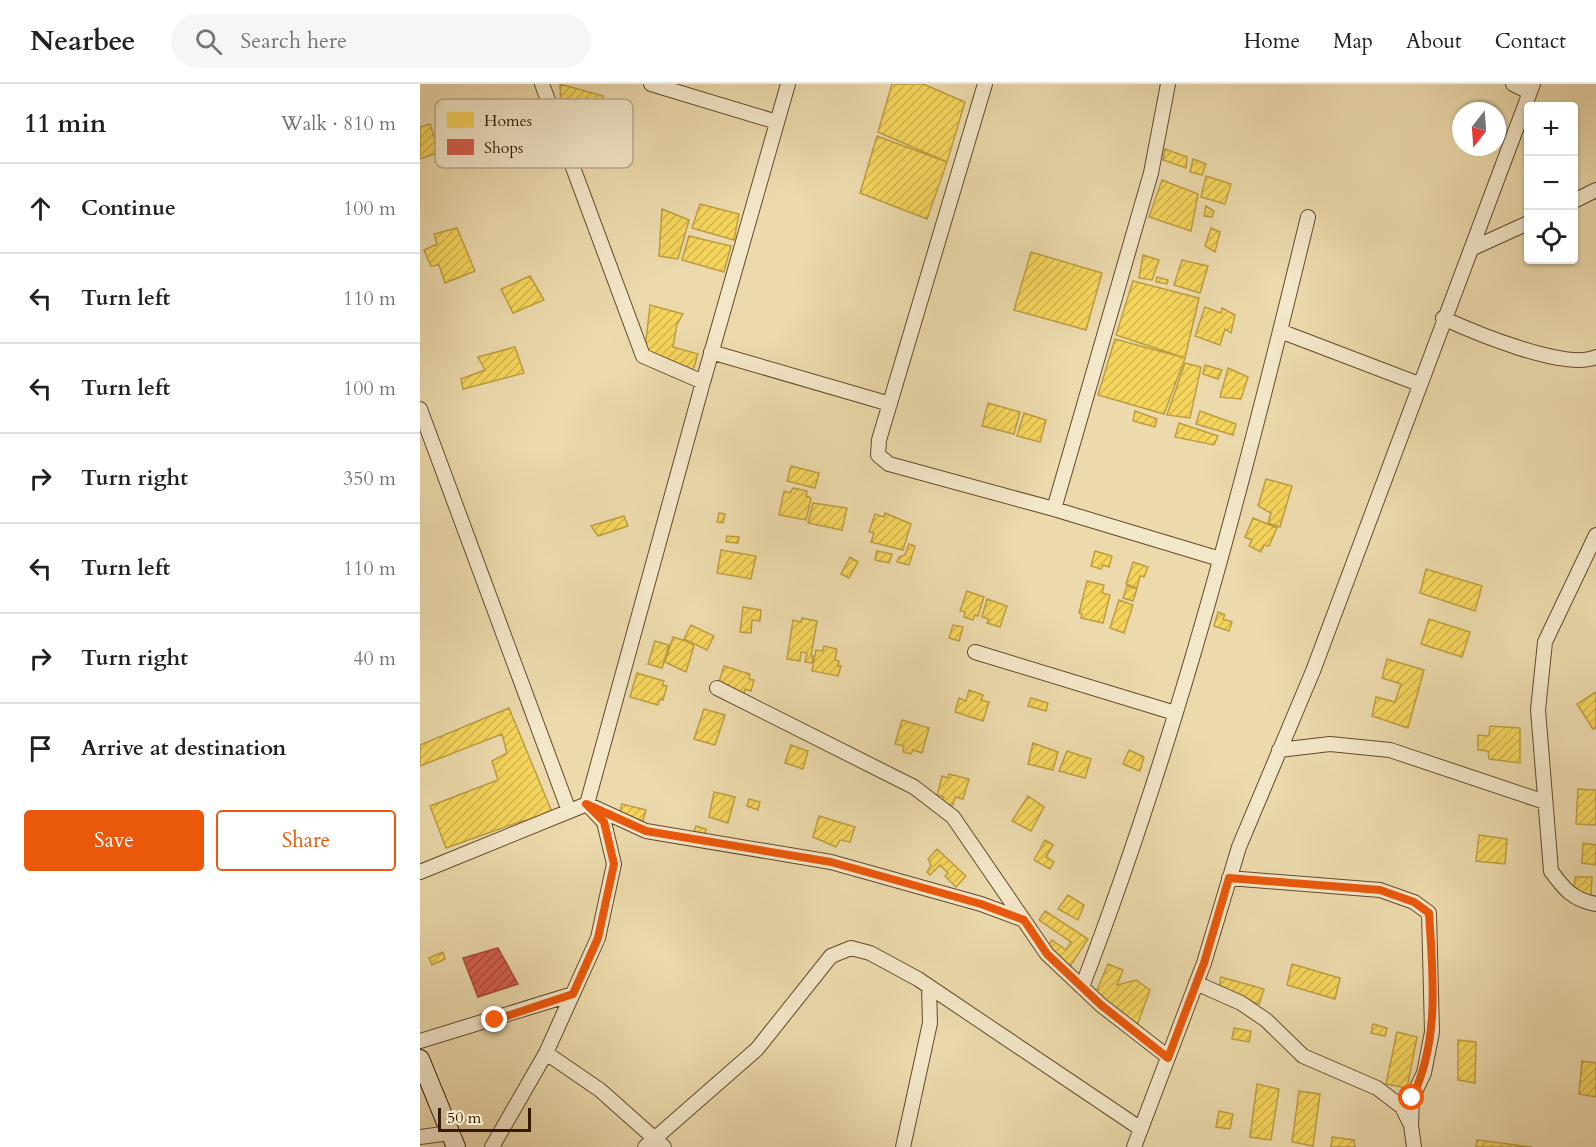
<!DOCTYPE html>
<meta charset="utf-8">
<style>
:root{--surface:#fff;--page:#f6f6f6;--text:#202124;--muted:#757577;--line:#e0e0e0;--accent:#ea580c}
body{margin:0;font-family:Cardo,serif;background:var(--page);color:var(--text)}
.controls{position:absolute;right:18px;top:18px;display:grid;overflow:hidden;border-radius:6px;box-shadow:0 2px 4px #0004}
.controls button{width:54px;height:54px;display:grid;place-items:center;padding:0;border:0;border-bottom:2px solid var(--line);background:var(--surface);color:var(--text);font:30px sans-serif}
.compass{position:absolute;left:1032px;top:18px;width:54px;height:54px;border-radius:50%;background:var(--surface);box-shadow:0 2px 4px #0004;rotate:197deg}
.scale{position:absolute;left:18px;bottom:15px;width:93px;box-sizing:border-box;padding-left:6px;border:3px solid #331a00;border-top:0;font-size:16px;line-height:21px;white-space:nowrap;color:#331a00;-webkit-text-stroke:4px #f3e7c9;paint-order:stroke}
.stop{position:absolute;width:18px;height:18px;margin:-14px;border:4px solid #ea580c;border-radius:50%;background:#fff}
.stop.end{background:#ea580c;border-color:#fff;box-shadow:0 2px 6px #0008}
.list{margin:0;padding:0;list-style:none}
h2{display:flex;justify-content:space-between;align-items:center;height:78px;margin:0;padding:0 24px;font-size:26px}
h2 small{font-size:20px;font-weight:400;color:var(--muted)}
.list li{display:grid;grid-template-columns:39px 1fr auto;gap:18px;align-items:center;box-sizing:border-box;height:90px;padding:0 24px;border-top:2px solid var(--line)}
.list b{display:block;font-size:22px;white-space:nowrap}
.list em{font-size:20px;font-style:normal;color:var(--muted)}
.actions{display:flex;gap:12px;padding:18px 24px}
.actions a{flex:1;padding:14px 0;border:2px solid var(--accent);border-radius:6px;text-align:center;font-size:21px;color:var(--accent)}
.actions .main{background:var(--accent);color:#fff}
.icon{flex:none;width:33px;height:33px;fill:none;stroke:currentColor;stroke-width:2;stroke-linecap:round;stroke-linejoin:round}
.map{position:relative;flex:none;width:1176px;height:1063px;overflow:hidden}
header{display:flex;align-items:center;gap:36px;box-sizing:border-box;height:84px;padding:0 30px;background:var(--surface);border-bottom:2px solid var(--line)}
header strong{font-size:28px}
nav{display:flex;gap:33px;margin-inline-start:auto;font-size:21px}
.search{width:420px;height:54px;background:var(--page);display:flex;align-items:center;gap:15px;box-sizing:border-box;padding:0 21px;border-radius:33px;color:var(--muted);font-size:22px}
main{display:flex}
aside{flex:1;background:var(--surface)}
.map>svg:first-child{display:block}
.homes{fill:url(#homes-hatch);stroke:#bc9d40;stroke-width:1.5}
.shops{fill:url(#shops-hatch);stroke:#a54b36;stroke-width:1.5}
.lines{fill:none;stroke-linecap:round;stroke-linejoin:round}
.minor-casing{stroke:#614a2b;stroke-width:16}
.secondary-casing{stroke:#331a00;stroke-width:20}
.minor{stroke:#f3e7c9;stroke-width:14}
.secondary{stroke:#f3e7c9;stroke-width:18}
.route{stroke:#ea580c;stroke-width:8}
.key{fill:#f3e7c9;stroke:#b9aa8d;stroke-width:1.5}
.key-label{font-size:16px;fill:#331a00}
</style>
<header>
<strong>Nearbee</strong>
<div class="search"><svg class="icon" aria-label="search" viewBox="0 0 24 24"><circle cx="10" cy="10" r="6"/><path d="M15 15l6 6"/></svg>Search here</div>
<nav><a>Home</a><a>Map</a><a>About</a><a>Contact</a></nav>
</header>
<main>
<aside>
<h2>11 min<small>Walk · 810 m</small></h2>
<ul class="list">
<li><svg class="icon" aria-label="ahead" viewBox="0 0 24 24"><path d="M12 20V5M6 11l6-6 6 6"/></svg><div><b>Continue</b></div><em>100 m</em></li>
<li><svg class="icon" aria-label="left" viewBox="0 0 24 24"><path d="M17 20v-9H6M10 6l-5 5 5 5"/></svg><div><b>Turn left</b></div><em>110 m</em></li>
<li><svg class="icon" aria-label="left" viewBox="0 0 24 24"><path d="M17 20v-9H6M10 6l-5 5 5 5"/></svg><div><b>Turn left</b></div><em>100 m</em></li>
<li><svg class="icon" aria-label="right" viewBox="0 0 24 24"><path d="M7 20v-9h11M14 6l5 5-5 5"/></svg><div><b>Turn right</b></div><em>350 m</em></li>
<li><svg class="icon" aria-label="left" viewBox="0 0 24 24"><path d="M17 20v-9H6M10 6l-5 5 5 5"/></svg><div><b>Turn left</b></div><em>110 m</em></li>
<li><svg class="icon" aria-label="right" viewBox="0 0 24 24"><path d="M7 20v-9h11M14 6l5 5-5 5"/></svg><div><b>Turn right</b></div><em>40 m</em></li>
<li><svg class="icon" aria-label="arrive" viewBox="0 0 24 24"><path d="M6 21V4h12l-3 4 3 4H6"/></svg><div><b>Arrive at destination</b></div></li>
</ul>
<div class="actions"><a class="main">Save</a><a>Share</a></div>
</aside>
<div class="map">
<svg width="1176" height="1063" viewBox="0 0 1176 1063">
<defs>
<pattern id="homes-hatch" width="6" height="6" patternUnits="userSpaceOnUse" patternTransform="scale(1.5)"><rect width="6" height="6" fill="#f6d55c"/><path d="M-1 1l2-2M0 6l6-6M5 7l2-2" fill="none" stroke="#d3b64e"/></pattern>
<pattern id="shops-hatch" width="6" height="6" patternUnits="userSpaceOnUse" patternTransform="scale(1.5)"><rect width="6" height="6" fill="#d6604d"/><path d="M-1 1l2-2M0 6l6-6M5 7l2-2" fill="none" stroke="#ae4e3e"/></pattern>
</defs>
<rect width="100%" height="100%" fill="#ecdaac"/>
<filter id="stains"><feTurbulence type="fractalNoise" baseFrequency=".00333" numOctaves="4"/><feColorMatrix values="0 0 0 0 .2 0 0 0 0 .09 0 0 0 0 .02 0 0 0 .5 -.17"/></filter>
<radialGradient id="worn" r=".72"><stop offset=".6" stop-color="#630" stop-opacity="0"/><stop offset="1" stop-color="#630" stop-opacity=".3"/></radialGradient>
<path class="homes" d="M140 0 183 12 177 37 141 28Z
M472 0H503L545 18 527 78 458 48Z
M10 40 19 68 0 75V43Z
M457 52 527 78 507 135 440 109Z
M745 65 767 73 766 84 743 76Z
M773 75 786 80 782 91 770 88Z
M786 92 811 100 805 120 781 113Z
M742 96 778 110 771 147 729 133Z
M280 120 319 130 314 156 272 144Z
M786 122 794 127 792 133 784 132Z
M242 125 269 136 258 175 239 172Z
M37 144 55 187 25 199 19 181 11 182 4 166 17 160 14 150Z
M791 144 800 148 795 168 785 162Z
M269 152 311 162 304 188 262 176Z
M611 168 682 189 666 246 594 226Z
M723 171 739 176 732 196 719 194Z
M762 176 788 182 780 209 754 201Z
M110 192 124 216 93 229 81 205Z
M737 193 748 196 747 200 736 198Z
M713 197 779 214 765 274 696 251Z
M230 221 263 230 257 240 253 263 278 270 273 286 225 266Z
M785 223 801 229 802 224 815 231 811 249 805 245 800 261 775 252Z
M695 255 765 274 744 330 678 311Z
M95 263 104 289 43 305 41 295 65 286 58 273Z
M765 279 781 283 770 334 747 331Z
M785 281 802 286 798 295 783 290Z
M808 284 828 293 821 315 800 313Z
M568 319 600 328 594 350 562 342Z
M715 327 737 335 735 343 713 337Z
M780 327 816 340 813 351 776 340Z
M604 329 626 336 620 358 597 352Z
M759 339 798 352 794 361 755 353Z
M371 382 399 389 395 404 367 397Z
M846 395 872 402 860 443 848 439 851 429 838 422Z
M373 404 387 407 386 412 391 414 386 436 359 431 364 407 370 409Z
M393 419 427 424 422 446 388 439Z
M299 429 305 430 303 439 297 438Z
M465 429 491 440 483 466 451 458 454 449 449 448 455 430 464 433Z
M204 432 208 442 178 452 171 442Z
M833 434 857 444 849 462 844 461 841 468 829 462 832 456 825 453Z
M307 452 319 453 318 459 306 458Z
M489 460 495 462 489 481 477 478 479 473 485 471Z
M301 466 336 472 331 495 297 489Z
M457 467 472 470 469 479 455 476Z
M675 467 692 472 689 483 683 481 681 485 671 482Z
M430 473 438 478 429 494 421 490Z
M713 478 728 483 724 493 720 492 717 504 706 500Z
M1006 485 1062 502 1055 527 1000 509Z
M667 497 684 501 682 509 690 511 683 539 661 534 662 530 659 529Z
M707 502 717 505 713 517 703 514Z
M547 507 564 513 558 532 555 531 553 536 544 533 545 528 540 527Z
M567 515 587 522 580 543 567 539 569 535 562 533Z
M699 516 713 521 704 549 690 544Z
M323 523 341 526 340 537 332 536 331 549 320 548Z
M798 528 805 531 803 535 812 538 809 547 794 542Z
M382 534 397 537 391 572H393L392 579 385 578 387 569 381 568 380 577 367 575 373 536 381 538Z
M1009 535 1050 548 1042 573 1001 560Z
M271 541 294 552 287 566 264 555Z
M533 541 543 543 539 557 529 554Z
M253 553 269 558 274 562 266 588 245 578Z
M235 557 249 561 242 584 228 580Z
M404 562 417 565 415 576 419 577 418 582H421L418 592 392 587 396 566 403 567Z
M967 575 1004 586 988 644 952 632 956 613 975 618 981 600 962 594Z
M304 582 330 590 329 595 334 596 331 607 325 605 324 609 297 604Z
M217 589 244 597 242 601 247 602 243 616 240 615 238 621 210 613Z
M549 606 563 611 561 616 569 618 563 637 535 628 539 614 546 617Z
M1176 608V644L1173 645 1157 620Z
M611 614 628 619 626 627 608 622Z
M89 624 134 733 102 737 26 764 10 722 78 696 72 677 87 669 82 650 0 682V661Z
M284 625 305 631 295 661 274 655Z
M482 636 509 644 502 669 493 666 491 670 483 668 484 662 475 660Z
M1070 642 1100 644V679L1069 675 1068 667 1058 666V651L1069 652Z
M613 659 638 668 633 686 608 680Z
M371 661 388 667 383 685 365 679Z
M709 666 724 673 720 687 703 680Z
M647 667 671 675 665 694 639 687Z
M529 690 549 695 543 715 535 713 533 721 522 719 524 713 517 711 522 692 528 694Z
M1158 705 1176 706V741L1156 740Z
M294 708 315 713 308 739 289 733Z
M608 712 624 723 611 747 592 737Z
M329 715 340 718 338 726 327 722Z
M202 720 226 726 223 737 199 730Z
M399 732 435 743 430 758 420 756 416 763 393 753Z
M276 742 286 745 283 757 272 754Z
M1059 751 1087 755 1085 780 1056 777Z
M625 756 633 761 626 773 634 778 630 785 614 776Z
M1163 759 1176 761V781L1162 779Z
M517 765 546 792 536 803 525 792 528 789 520 781 510 791 507 788 511 781 508 775Z
M1155 793H1172L1171 812 1154 811Z
M648 811 664 821 658 836 638 825Z
M625 827 668 855 649 884 625 867 632 856 646 866 651 858 619 836Z
M23 868 25 875 12 881 9 874Z
M688 880 703 886 697 901 716 896 730 906 718 939 713 940 674 913Z
M872 880 920 894 915 915 867 901Z
M801 893 844 905 839 920 798 907Z
M953 940 967 944 965 952 951 949Z
M814 944 831 947 829 958 812 955Z
M977 948 997 953 987 1004 966 1000Z
M1038 956 1056 958 1055 999 1038 996Z
M1162 977 1176 979V1013L1159 1010Z
M837 1000 859 1005 851 1056 830 1053Z
M879 1007 900 1010 893 1062 872 1058Z
M799 1027 813 1030 810 1045 796 1043Z
M912 1053 934 1056 935 1063H911Z
M1057 1056 1112 1063H1056Z"/>
<path class="shops" d="M78 864 98 900 58 913 43 874Z"/>
<g class="lines">
<defs>
<path id="minor" d="M231 0 357 38
M565 0 459 356 458 371 469 380 634 425 800 475
M1093 0 1109 8
M1154 117 1176 106
M1051 165 1108 139
M1023 234C1053 248 1146 287 1176 273
M860 247 999 300
M291 268 470 320
M283 298 368 0
M0 325 149 727
M634 425 731 89 748 0
M1176 451 1125 558 1118 626 1131 787C1144 805 1153 816 1176 820
M555 568 755 629
M297 604 494 703 533 733 627 870 681 921 748 973
M859 666 910 660 970 666 1125 718
M0 788 167 720 283 298 223 272 122 0
M809 794 960 806 994 818 1009 829 1012 948 1004 989 992 1014 991 1041
M776 899 821 919 846 936 883 972 957 1004 982 1023 991 1041 994 1063
M662 903C758 653 825 393 888 133
M0 957 153 910
M126 969 180 1006 244 1063
M0 1053 30 1049
M72 1063 126 969 178 854 194 780 184 738 167 720 226 747 411 778 561 820 604 836
M225 1063 337 965 411 872 431 864 450 869 498 895 721 1045
M483 1063 510 939 509 903
M714 1063 784 879 819 763 893 587 1113 0"/>
<path id="secondary" d="M0 975 36 1063"/>
</defs>
<use href="#minor" class="minor-casing"/>
<use href="#secondary" class="secondary-casing"/>
<use href="#minor" class="minor"/>
<use href="#secondary" class="secondary"/>
</g>
<g class="lines">
<path class="route" d="M75 936 153 910 178 854 194 780 184 738 166 720 226 747 411 778 561 820 604 836 627 870 681 921 748 974 784 879 809 794 960 806 994 818 1009 829C1013 892 1020 956 992 1014"/>
</g>
<rect x="15" y="15" width="198" height="69" rx="9" class="key"/>
<rect x="27" y="28" width="27" height="16" fill="#f6d55c"/>
<rect x="27" y="55" width="27" height="16" fill="#d6604d"/>
<g class="key-label">
<text x="64" y="42">Homes</text>
<text x="64" y="69">Shops</text>
</g>
<rect width="100%" height="100%" filter="url(#stains)"/>
<rect width="100%" height="100%" fill="url(#worn)"/>
</svg>
<div class="controls">
<button>+</button>
<button>−</button>
<button><svg class="icon" aria-label="locate" viewBox="0 0 24 24"><circle cx="12" cy="12" r="6"/><path d="M12 2v4M12 18v4M2 12h4M18 12h4"/></svg></button>
</div>
<svg class="compass" viewBox="-18 -18 36 36"><path d="M0-13l5 13h-10z" fill="#e53935"/><path d="M0 13l5-13h-10z" fill="#757577"/></svg>
<div class="scale">50 m</div>
<div class="stop" style="left:992px;top:1014px"></div>
<div class="stop end" style="left:75px;top:936px"></div>
</div>
</main>
